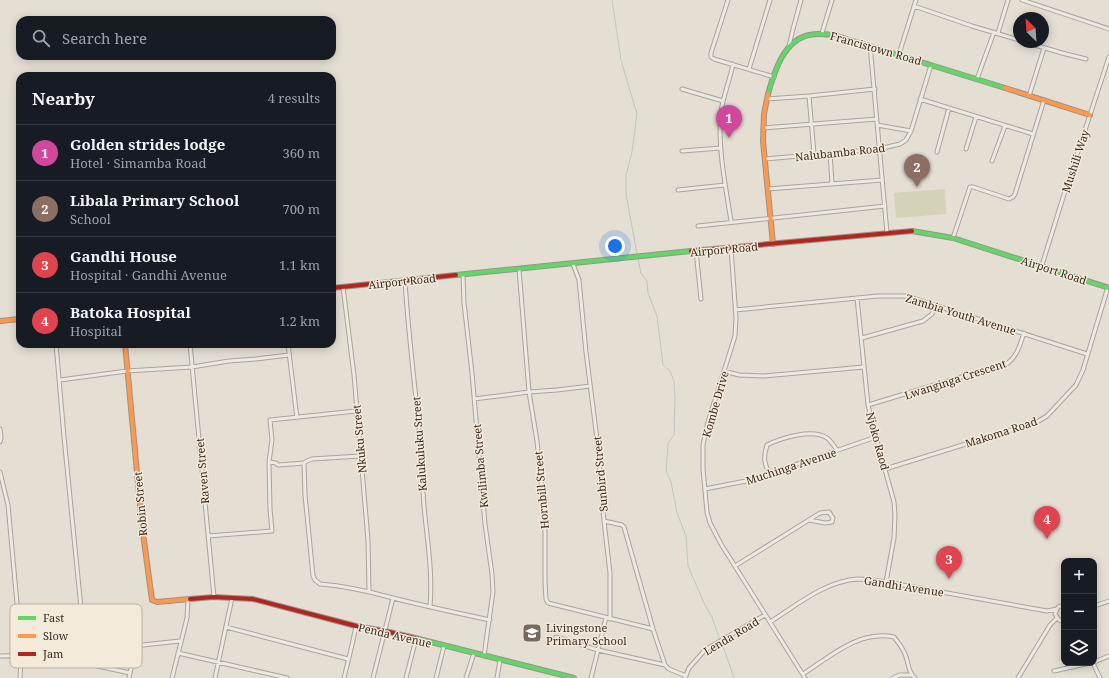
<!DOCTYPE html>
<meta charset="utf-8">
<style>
:root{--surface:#171b24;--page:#20242c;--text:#f1f3f6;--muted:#9ea1a6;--line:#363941;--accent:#db2777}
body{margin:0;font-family:"Noto Serif",serif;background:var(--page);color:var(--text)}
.controls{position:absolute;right:12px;bottom:12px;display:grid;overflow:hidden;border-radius:8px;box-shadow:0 2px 10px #0003}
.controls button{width:36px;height:36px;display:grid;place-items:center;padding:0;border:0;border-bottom:1px solid var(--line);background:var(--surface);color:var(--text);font:20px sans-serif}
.compass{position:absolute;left:1013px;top:12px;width:36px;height:36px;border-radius:50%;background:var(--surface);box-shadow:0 2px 10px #0003;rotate:335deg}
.you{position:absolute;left:615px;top:246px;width:14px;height:14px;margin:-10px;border:3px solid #fff;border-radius:50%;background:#1a73e8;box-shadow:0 0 0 6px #1a73e833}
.badge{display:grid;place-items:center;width:26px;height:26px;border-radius:50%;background:var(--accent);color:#fff;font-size:13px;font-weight:700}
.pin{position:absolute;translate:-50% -33px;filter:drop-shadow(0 1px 2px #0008)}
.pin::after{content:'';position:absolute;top:21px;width:14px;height:12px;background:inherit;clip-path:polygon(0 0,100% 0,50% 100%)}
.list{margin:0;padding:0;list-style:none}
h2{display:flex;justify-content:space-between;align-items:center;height:52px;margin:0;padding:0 16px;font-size:17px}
h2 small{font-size:13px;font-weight:400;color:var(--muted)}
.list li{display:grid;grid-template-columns:26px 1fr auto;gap:12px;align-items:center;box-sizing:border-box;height:56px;padding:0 16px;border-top:1px solid var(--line)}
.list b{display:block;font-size:15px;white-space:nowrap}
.list p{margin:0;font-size:13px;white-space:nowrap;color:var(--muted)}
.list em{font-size:13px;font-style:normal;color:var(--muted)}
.icon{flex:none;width:22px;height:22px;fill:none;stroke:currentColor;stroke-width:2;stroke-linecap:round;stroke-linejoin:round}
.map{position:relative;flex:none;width:1109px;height:678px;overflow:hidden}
.search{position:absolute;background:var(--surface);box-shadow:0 2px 10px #0003;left:16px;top:16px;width:320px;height:44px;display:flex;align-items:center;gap:10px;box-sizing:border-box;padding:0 14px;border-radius:12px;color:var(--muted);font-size:15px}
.panel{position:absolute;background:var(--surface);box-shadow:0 2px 10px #0003;left:16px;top:72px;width:320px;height:276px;border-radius:12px}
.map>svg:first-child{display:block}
.green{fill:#d4d2b7}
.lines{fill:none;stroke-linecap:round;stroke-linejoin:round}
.stream{stroke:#bcc9c0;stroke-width:1}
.street-casing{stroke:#aaa39b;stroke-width:5}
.fast-casing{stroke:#99938b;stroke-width:6}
.slow-casing{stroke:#99938b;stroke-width:6}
.jam-casing{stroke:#99938b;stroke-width:6}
.street{stroke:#ece9e3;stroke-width:3}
.fast{stroke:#63d668;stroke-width:4}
.slow{stroke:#ff974d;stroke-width:4}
.jam{stroke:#b3261e;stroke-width:4}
.labels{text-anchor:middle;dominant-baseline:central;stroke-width:3;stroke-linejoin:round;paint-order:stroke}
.street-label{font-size:11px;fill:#382b23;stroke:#f3eada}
.poi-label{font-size:11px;fill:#382b23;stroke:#f3eada;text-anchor:start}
.key{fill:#f3eada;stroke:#bbb1a3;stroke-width:1}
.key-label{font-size:11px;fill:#382b23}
</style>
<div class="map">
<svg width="1109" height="678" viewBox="0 0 1109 678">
<rect width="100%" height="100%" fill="#e4ded3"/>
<path class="green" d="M945 189 946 214 896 218 894 193Z"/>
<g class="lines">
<path class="stream" d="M612 0 621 60 637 114 632 152 626 175V194L637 254
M638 259 641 273 647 281 648 293 657 316 663 365 670 371 674 381 675 399 674 435 668 443 666 471 671 482 677 513 686 536 688 566 704 603 712 617 719 638
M722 643 734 678"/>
<defs>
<path id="street" d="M728 0 711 53V57L714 59 774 77
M1022 0 1109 29
M914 6 972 26 1019 40
M822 33 832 0
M998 33 1008 0
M1025 42 1062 53 1086 59
M870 45 887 233
M789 46 793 29 801 0
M899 54 916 0
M749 69 770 0
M977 79 994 32
M682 89 723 101
M809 96 814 154
M1029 96 1044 48
M767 99 809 96 875 89
M920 99 1033 134
M877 125 911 131
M763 128 877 119
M966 149 976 117
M682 151 721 148
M937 152 949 108
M830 153 832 183
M765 159 879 149 900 144 906 140 911 131 931 65
M992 161 1005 126
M768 189 882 180
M678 190 725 185
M731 221C726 189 717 144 721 112 723 96 730 80 733 64
M698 226 885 206
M953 238 970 187H973L1009 199 1013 197 1015 194 1044 100
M731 248 736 318 735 336 708 422 703 445V469L707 512 710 523 721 544 805 678
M696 251 701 299
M573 264 579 280 586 352 597 439 604 521 622 525 624 527 653 629 665 665 669 669 686 676
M1042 265 1066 188 1109 57
M519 269 529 392 537 441 544 512 545 534V581L546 599 548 603 653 629
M463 275 464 303 472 373 485 524 492 574 493 592 484 656
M405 281C408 330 414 378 419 427 421 453 422 480 424 506 427 539 433 573 430 606
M343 287 354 375 368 540 369 591
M857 298 868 405 876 437 894 502 895 515 894 538 886 582
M735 310 878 296H906L1087 354
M862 338 923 321 932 314 936 306
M56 344 64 437 81 608 85 623 93 644 97 647 105 649 180 641
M190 344 214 597
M288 344 297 418
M724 371 739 375 764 376 864 367
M60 380 127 371 192 367 229 361 256 359 289 355
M474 399 529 392 557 390 590 386
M868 405 1008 363C1018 355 1020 344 1024 333
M0 429 1 438 0 442
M360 456 312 459 307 461 304 463 305 495 313 576 315 580 320 584C345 586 368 591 393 598 425 606 457 613 490 620
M269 462 276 463 278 465 304 463
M885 469 1021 427 1037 422 1047 416 1076 385 1083 370 1108 287
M0 472 8 505 20 636 21 660 20 678
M770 475C764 463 763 458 767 445 781 438 813 428 827 438 831 441 834 446 837 450
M705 489 751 480 876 437
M604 521 610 573V619
M208 536 272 531 270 509 269 462 272 440 270 420 356 411
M735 566 820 513 829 512 833 518 832 522 825 523 809 520
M1064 605 1058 607 1055 614 1059 620 1064 622
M1094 606 1109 601
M770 622C797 605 825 581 858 579 867 579 877 581 886 582L1047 611 1057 609
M226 627 348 659
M556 637 598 650 665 665
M178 653 287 678
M0 656 37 655 56 657 130 673 129 678
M1094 662 1109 656
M1093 663 1100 678
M1054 671 1090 663
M130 673 137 646
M803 674C831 656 859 630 894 637 899 644 904 649 906 657 909 665 908 672 915 678
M172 678 187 618 188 600
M215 678 232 598
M344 678 352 645 356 626
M373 678 393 598
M406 678 416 639
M436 678 444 646
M466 678 474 653
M497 678 500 660
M591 678 606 618
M685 678 689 668 705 650 765 615
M893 678 900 675H912
M1018 678 1050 625 1057 618"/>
<path id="fast" d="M768 94C774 72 784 40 809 35 818 33 828 34 837 36L1005 88
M912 231 953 238 1109 288
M456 275 691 251
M415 638 574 678"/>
<path id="slow" d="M1005 88 1090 115
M768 94 764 114 763 141 773 244
M0 321 20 319
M125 344 142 526 152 600 157 602 190 599"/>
<path id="jam" d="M691 251 912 231
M332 288 456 275
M190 599 214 597 253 599 356 626 385 631 415 638"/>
</defs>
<use href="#street" class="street-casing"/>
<use href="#fast" class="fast-casing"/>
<use href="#slow" class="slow-casing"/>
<use href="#jam" class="jam-casing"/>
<use href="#street" class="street"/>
<use href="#fast" class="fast"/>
<use href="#slow" class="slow"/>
<use href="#jam" class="jam"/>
</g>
<defs>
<symbol id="school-square" viewBox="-11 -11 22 22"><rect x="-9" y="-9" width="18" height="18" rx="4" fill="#746a61" stroke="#f3eada"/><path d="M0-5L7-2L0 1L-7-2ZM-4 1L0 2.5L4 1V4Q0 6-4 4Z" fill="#fff"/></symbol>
</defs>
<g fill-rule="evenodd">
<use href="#school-square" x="521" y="622" width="22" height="22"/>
</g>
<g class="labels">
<g class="street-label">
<text transform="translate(876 48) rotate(16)">Francistown Road</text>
<text transform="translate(840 152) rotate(-6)">Nalubamba Road</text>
<text transform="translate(1075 161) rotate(-72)">Mushili Way</text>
<text transform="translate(724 249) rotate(-5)">Airport Road</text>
<text transform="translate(1054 270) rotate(18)">Airport Road</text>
<text transform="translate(402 281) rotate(-6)">Airport Road</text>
<text transform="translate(961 314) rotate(17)">Zambia Youth Avenue</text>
<text transform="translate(955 379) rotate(-18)">Lwanginga Crescent</text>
<text transform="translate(715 404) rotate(-74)">Kombe Drive</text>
<text transform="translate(1001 432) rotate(-18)">Makoma Road</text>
<text transform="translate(359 439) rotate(-95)">Nkuku Street</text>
<text transform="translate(878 441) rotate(75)">Njoko Raod</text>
<text transform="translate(419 444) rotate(-94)">Kalukuluku Street</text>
<text transform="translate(480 466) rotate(-95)">Kwilimba Street</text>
<text transform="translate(791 466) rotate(-18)">Muchinga Avenue</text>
<text transform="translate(202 471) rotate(-95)">Raven Street</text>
<text transform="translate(600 474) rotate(-95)">Sunbird Street</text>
<text transform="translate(541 490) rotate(-95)">Hornbill Street</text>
<text transform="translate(140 504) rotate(-95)">Robin Street</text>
<text transform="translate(904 586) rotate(9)">Gandhi Avenue</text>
<text transform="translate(395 635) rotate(13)">Penda Avenue</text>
<text transform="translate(731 636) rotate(-31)">Lenda Road</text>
</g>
<g class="poi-label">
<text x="546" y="627">Livingstone<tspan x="546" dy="13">Primary School</tspan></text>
</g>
</g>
<rect x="10" y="604" width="132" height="64" rx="6" class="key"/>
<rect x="18" y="616" width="18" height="4" fill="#63d668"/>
<rect x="18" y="634" width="18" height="4" fill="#ff974d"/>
<rect x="18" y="652" width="18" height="4" fill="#b3261e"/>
<g class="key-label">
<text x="43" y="622">Fast</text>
<text x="43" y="640">Slow</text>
<text x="43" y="658">Jam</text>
</g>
</svg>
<div class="controls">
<button>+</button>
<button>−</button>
<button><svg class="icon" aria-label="layers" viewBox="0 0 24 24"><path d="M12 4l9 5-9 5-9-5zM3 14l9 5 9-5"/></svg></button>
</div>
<svg class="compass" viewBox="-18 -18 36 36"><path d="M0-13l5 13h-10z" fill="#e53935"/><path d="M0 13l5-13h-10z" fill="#9ea1a6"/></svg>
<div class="you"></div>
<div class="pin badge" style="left:729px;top:138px;background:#d1479c">1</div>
<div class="pin badge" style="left:917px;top:187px;background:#8d6e63">2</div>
<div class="pin badge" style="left:949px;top:579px;background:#e0444e">3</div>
<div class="pin badge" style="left:1047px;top:539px;background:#e0444e">4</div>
<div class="search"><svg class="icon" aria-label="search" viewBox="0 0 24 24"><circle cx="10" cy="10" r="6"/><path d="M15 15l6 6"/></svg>Search here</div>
<section class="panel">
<h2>Nearby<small>4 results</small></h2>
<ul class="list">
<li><span class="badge" style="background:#d1479c">1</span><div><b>Golden strides lodge</b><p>Hotel · Simamba Road</p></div><em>360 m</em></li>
<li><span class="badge" style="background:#8d6e63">2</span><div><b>Libala Primary School</b><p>School</p></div><em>700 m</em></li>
<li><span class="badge" style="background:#e0444e">3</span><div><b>Gandhi House</b><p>Hospital · Gandhi Avenue</p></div><em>1.1 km</em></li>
<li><span class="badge" style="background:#e0444e">4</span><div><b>Batoka Hospital</b><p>Hospital</p></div><em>1.2 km</em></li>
</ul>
</section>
</div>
